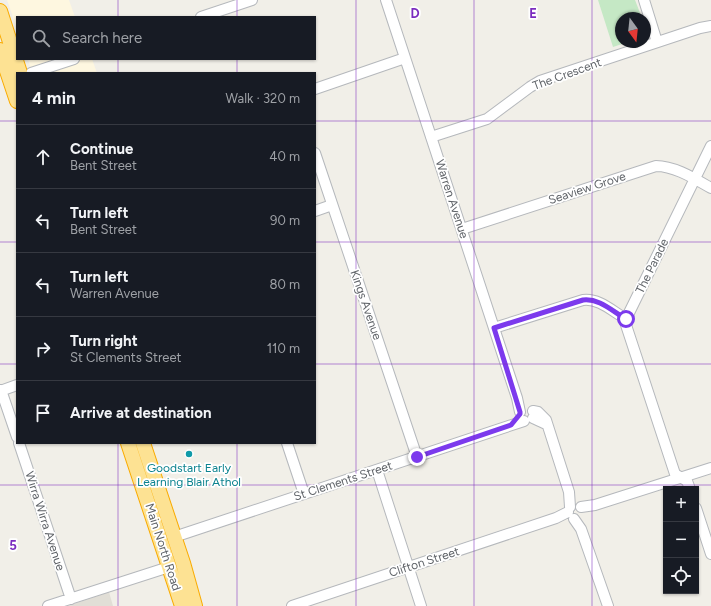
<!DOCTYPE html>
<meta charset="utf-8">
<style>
:root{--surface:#171b24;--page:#242831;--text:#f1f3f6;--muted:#9ea1a6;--line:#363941}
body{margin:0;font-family:Figtree,sans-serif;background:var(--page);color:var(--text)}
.controls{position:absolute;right:12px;bottom:12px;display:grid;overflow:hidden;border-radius:0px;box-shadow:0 1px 3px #0004}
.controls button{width:36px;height:36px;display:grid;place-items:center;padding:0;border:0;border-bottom:1px solid var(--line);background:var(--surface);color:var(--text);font:20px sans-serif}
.compass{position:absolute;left:615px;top:12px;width:36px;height:36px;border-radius:50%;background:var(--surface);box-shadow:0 1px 3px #0004;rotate:165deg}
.stop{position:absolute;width:12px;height:12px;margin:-9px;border:3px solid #7c3aed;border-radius:50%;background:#fff}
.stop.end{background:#7c3aed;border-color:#fff;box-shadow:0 1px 4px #0008}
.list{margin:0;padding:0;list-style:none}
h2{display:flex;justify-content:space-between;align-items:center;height:52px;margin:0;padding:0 16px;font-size:17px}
h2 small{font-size:13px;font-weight:400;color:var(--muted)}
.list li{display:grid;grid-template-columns:26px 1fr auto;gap:12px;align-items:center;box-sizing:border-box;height:64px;padding:0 16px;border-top:1px solid var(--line)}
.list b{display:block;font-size:15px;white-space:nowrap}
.list p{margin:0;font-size:13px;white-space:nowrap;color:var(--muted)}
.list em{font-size:13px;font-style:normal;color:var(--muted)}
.icon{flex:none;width:22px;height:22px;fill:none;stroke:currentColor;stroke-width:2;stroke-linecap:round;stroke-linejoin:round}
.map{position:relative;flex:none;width:711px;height:606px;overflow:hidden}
.search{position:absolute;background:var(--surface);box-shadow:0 1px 3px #0004;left:16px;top:16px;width:300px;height:44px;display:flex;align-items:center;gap:10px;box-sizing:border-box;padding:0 14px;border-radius:0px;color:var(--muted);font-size:15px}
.panel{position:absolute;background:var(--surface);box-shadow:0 1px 3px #0004;left:16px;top:72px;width:300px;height:372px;border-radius:0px}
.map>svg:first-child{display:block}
.commercial{fill:#fef7e0}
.education{fill:#e1ded6}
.green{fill:#c5e8c5}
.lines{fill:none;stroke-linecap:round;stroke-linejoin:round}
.minor-casing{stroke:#b5b8bc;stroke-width:12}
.highway-casing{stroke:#f9ab00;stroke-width:16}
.minor{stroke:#fff;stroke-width:10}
.highway{stroke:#fde293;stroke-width:14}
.route{stroke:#7c3aed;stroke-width:5}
.grid{fill:none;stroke:#7b2cbf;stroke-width:1;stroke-opacity:0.55}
.culture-dot{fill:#0f9aa8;stroke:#fff;stroke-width:1.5}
.labels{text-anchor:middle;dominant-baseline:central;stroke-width:3.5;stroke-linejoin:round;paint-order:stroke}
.street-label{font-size:12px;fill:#5f6368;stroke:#fff}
.culture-label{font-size:12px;fill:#0d838f;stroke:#fff}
.grid-label{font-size:13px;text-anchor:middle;font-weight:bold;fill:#7b2cbf;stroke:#fff;stroke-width:3.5;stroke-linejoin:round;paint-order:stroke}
</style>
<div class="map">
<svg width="711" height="606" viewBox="0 0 711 606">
<rect width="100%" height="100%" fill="#f1efe8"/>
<path class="commercial" d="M7 0H69L75 17H17V29Z
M28 59H92L97 73H32Z"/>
<path class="education" d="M109 592 113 606H68Z"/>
<path class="green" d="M598 0H635L642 18H621V42H628L613 47Z"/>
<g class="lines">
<defs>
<path id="minor" d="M386 0 517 398 520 412
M644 0 657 42
M201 17 252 0
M31 73 74 59
M315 89 405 58
M431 137 487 119 530 87 540 81 700 28 711 26
M315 153 417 457
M315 211 332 205
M462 229 656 166C675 166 695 179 711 188
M494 328 583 300C599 298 612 311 626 319
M1 390 17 437
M0 391 17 385
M533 411 538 412 546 420 569 492 570 507
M533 418 546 424
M19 443 71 599
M287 443 304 494
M377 470 421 606
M690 489 687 481 675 474 626 325V319L711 146
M581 507 595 505 711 468
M696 508 711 554
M574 519 581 529 608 606
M174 537 524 421
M48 606 169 567
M292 606 556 518 568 512"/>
<path id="highway" d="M0 11 20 73
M0 50 17 101
M128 443 182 606
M143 443 183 563 195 606"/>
</defs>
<use href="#minor" class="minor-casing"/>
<use href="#highway" class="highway-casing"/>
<use href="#minor" class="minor"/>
<use href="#highway" class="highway"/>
</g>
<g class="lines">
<path class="route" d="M417 457 511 425 520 414V412L494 328 583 300C599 298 612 311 626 319"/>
</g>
<path class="grid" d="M118 0V17M237 0V17M356 0V606M474 0V606M592 0V606M118 59V73M237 59V73M0 121H17M315 121H711M0 242H17M315 242H711M0 364H17M315 364H711M118 443V606M237 443V606M0 485H711"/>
<circle class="culture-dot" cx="189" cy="454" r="4"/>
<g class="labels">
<g class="street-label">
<text transform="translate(567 74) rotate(-20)">The Crescent</text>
<text transform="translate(587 188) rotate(-18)">Seaview Grove</text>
<text transform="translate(452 199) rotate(72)">Warren Avenue</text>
<text transform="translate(652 266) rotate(-64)">The Parade</text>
<text transform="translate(366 305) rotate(71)">Kings Avenue</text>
<text transform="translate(343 481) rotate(-18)">St Clements Street</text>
<text transform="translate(45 521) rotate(72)">Wirra Wirra Avenue</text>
<text transform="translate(163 547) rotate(72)">Main North Road</text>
<text transform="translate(424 562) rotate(-18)">Clifton Street</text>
</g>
<g class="culture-label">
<text x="189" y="468">Goodstart Early<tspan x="189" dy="14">Learning Blair Athol</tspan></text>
</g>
</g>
<g class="grid-label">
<text x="415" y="18">D</text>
<text x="533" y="18">E</text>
<text x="13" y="550">5</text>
</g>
</svg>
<div class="controls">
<button>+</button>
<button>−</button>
<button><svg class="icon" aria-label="locate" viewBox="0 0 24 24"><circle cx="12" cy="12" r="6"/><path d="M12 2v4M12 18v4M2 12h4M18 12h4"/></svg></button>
</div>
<svg class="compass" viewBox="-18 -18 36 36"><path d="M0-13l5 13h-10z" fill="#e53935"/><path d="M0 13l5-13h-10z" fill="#9ea1a6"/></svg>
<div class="stop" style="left:626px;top:319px"></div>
<div class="stop end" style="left:417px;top:457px"></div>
<div class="search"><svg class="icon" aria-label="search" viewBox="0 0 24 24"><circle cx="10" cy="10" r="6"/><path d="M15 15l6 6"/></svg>Search here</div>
<section class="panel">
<h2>4 min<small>Walk · 320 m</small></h2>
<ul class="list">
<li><svg class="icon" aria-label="ahead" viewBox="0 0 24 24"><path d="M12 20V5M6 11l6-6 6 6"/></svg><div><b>Continue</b><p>Bent Street</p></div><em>40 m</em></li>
<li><svg class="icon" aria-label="left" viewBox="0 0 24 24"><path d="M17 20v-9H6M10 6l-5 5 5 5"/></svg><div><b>Turn left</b><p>Bent Street</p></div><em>90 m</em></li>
<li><svg class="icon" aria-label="left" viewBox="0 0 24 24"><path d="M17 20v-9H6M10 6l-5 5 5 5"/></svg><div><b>Turn left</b><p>Warren Avenue</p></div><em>80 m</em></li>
<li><svg class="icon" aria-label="right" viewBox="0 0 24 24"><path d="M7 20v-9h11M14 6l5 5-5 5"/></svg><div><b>Turn right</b><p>St Clements Street</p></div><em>110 m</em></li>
<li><svg class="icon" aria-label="arrive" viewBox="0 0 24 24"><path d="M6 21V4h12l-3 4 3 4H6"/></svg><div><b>Arrive at destination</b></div></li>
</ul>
</section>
</div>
